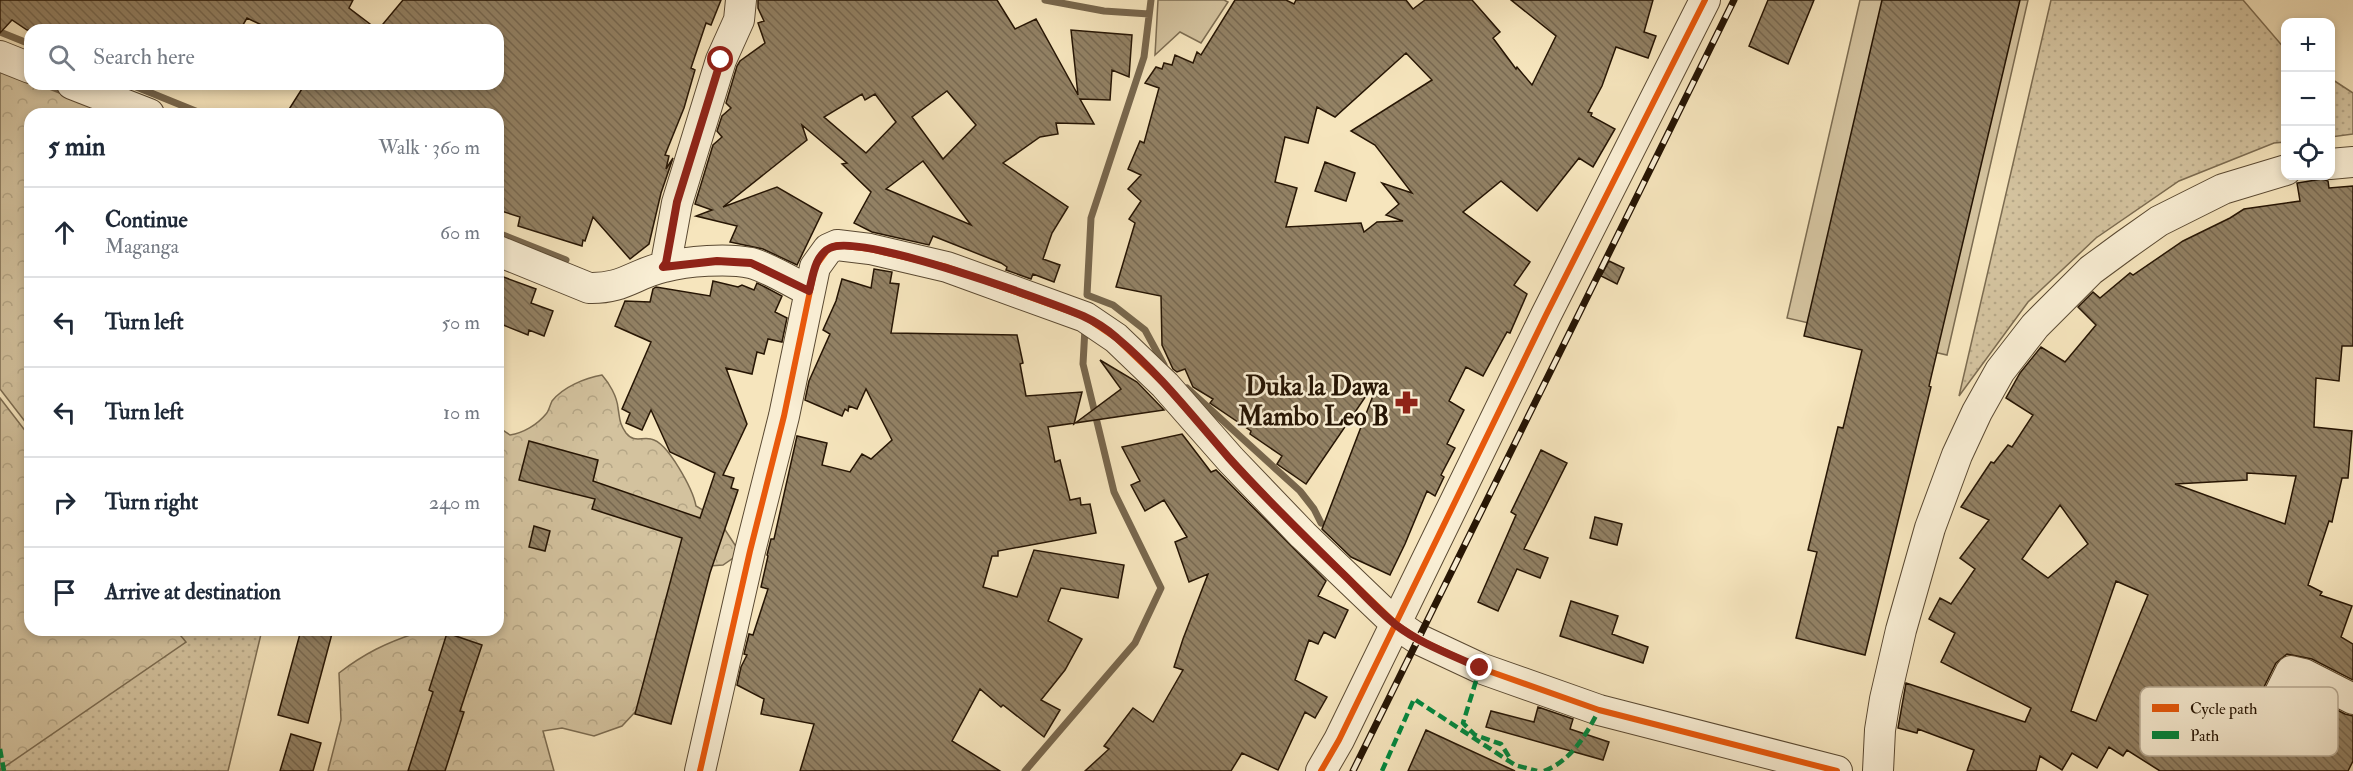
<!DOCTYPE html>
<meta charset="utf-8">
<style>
:root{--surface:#fff;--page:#f6f6f7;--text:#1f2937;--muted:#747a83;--line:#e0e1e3}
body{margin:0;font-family:"IM FELL Double Pica",serif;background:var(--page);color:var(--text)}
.controls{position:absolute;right:18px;top:18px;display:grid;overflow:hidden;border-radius:12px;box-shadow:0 3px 9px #0003}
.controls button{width:54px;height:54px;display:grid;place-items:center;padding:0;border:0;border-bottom:2px solid var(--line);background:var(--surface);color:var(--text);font:30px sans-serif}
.stop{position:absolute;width:18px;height:18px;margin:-14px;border:4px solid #8f2418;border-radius:50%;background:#fff}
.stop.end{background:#8f2418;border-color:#fff;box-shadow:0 2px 6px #0008}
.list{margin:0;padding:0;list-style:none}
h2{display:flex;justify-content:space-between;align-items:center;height:78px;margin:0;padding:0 24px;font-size:26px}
h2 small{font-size:20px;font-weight:400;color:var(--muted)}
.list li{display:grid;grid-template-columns:39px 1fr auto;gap:18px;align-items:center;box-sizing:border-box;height:90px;padding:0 24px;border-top:2px solid var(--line)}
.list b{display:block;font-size:22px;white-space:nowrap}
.list p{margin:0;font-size:20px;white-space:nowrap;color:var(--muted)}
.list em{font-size:20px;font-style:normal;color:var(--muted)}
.icon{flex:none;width:33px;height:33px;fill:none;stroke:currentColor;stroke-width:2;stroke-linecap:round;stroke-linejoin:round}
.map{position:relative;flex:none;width:2353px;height:771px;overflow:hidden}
.search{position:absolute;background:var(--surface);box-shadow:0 3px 9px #0003;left:24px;top:24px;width:480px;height:66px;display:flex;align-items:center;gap:15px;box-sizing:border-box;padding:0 21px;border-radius:18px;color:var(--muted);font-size:22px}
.panel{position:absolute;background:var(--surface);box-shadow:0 3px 9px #0003;left:24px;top:108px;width:480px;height:528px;border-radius:18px}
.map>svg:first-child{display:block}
.grass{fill:url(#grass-dots);stroke:#7c6c51;stroke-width:1.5}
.forest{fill:url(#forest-crowns);stroke:#7c6c51;stroke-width:1.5}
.park{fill:#d3c29e;stroke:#7c6c51;stroke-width:1.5}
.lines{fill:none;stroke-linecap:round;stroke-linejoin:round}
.stream{stroke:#78674d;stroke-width:7}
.building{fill:url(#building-back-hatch);stroke:#261504;stroke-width:1.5;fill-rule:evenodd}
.minor-casing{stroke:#5a4932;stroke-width:32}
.minor{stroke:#f9eed4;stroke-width:30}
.rail-casing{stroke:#261504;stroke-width:7}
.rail{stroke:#f9eed4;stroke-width:4.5;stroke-dasharray:14;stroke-linecap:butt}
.quiet{stroke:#00873e;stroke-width:4.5;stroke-dasharray:9 4.5;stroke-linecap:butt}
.cycleway-casing{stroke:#f9eed4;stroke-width:10}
.cycleway{stroke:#e8590c;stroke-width:6}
.route{stroke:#8f2418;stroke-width:8}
.labels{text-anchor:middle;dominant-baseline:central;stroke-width:5;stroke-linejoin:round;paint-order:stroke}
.poi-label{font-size:26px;font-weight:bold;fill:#261504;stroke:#f9eed4;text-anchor:end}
.key{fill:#f9eed4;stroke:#baad96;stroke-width:1.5}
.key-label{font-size:16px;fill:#261504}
</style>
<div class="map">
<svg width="2353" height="771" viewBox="0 0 2353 771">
<defs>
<pattern id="grass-dots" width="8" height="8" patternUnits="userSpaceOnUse" patternTransform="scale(1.5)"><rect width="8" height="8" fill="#d3c29e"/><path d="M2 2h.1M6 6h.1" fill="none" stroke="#b5a686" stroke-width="1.8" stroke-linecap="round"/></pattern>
<pattern id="forest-crowns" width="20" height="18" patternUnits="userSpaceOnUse" patternTransform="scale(1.5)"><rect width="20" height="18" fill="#d3c29e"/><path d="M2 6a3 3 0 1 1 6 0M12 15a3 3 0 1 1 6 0" fill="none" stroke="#b5a686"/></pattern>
<pattern id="building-back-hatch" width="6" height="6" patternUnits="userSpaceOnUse" patternTransform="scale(1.5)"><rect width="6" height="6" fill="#928164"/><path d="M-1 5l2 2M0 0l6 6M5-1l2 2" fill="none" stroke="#776850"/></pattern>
</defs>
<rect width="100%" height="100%" fill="#f6e5bd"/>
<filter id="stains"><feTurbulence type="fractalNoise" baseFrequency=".00333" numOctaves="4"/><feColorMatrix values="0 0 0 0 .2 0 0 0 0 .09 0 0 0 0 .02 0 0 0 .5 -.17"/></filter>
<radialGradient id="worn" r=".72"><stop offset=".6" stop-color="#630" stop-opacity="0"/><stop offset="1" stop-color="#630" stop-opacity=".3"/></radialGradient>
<path class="grass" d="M2051 0H2243L2285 49V142L2274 143 2179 181 2096 238 2028 302 1959 396Z
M2330 78 2353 93V134L2331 137Z
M141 630H262L228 771H0V700Z"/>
<path class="forest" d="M0 70 30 81V84H37L112 114H30V428L0 389Z
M602 375C609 383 617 396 618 408 620 419 619 423 626 433 634 443 641 437 651 439 668 442 693 490 696 506L718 519 737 548 736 556 723 565 709 566 650 696 622 726 594 736 562 728 543 731 554 771H328L341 720 339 673C365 653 386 643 416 633L418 630H498V427L510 435C523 433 537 425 546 414 549 411 550 405 552 401 563 387 585 378 602 375Z
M0 398 30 437V630H176L186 642 0 770Z"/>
<path class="park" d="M1158 0H1224L1228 2 1201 43 1180 32 1155 55Z
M1860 0H2028L1947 355 1787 318Z"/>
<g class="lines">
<path class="stream" d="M1045 0 1104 11 1149 14
M1151 0 1144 57 1091 218 1087 295 1113 305 1145 330 1164 365
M0 32 30 44
M47 84 64 91
M129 84 203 114
M498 233 566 260
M1187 388 1300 491 1314 509 1321 523
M1025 771 1135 643 1161 588 1114 492 1083 364 1085 328"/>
</g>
<path class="building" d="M0 0H353L349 8 378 30 403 0H721L711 25 706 23 691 68 695 70 684 108 665 155 669 156 666 169 673 158 661 193 649 244 630 259 593 217 585 241 583 240 582 246 518 226 520 217 498 210V114H286L305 84H498V30H272L247 18 240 30H27L12 20 0 33Z
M758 0H997L1015 29 1036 19 1078 95 1071 30 1132 35 1129 77 1112 70 1110 100 1080 99 1094 124 1056 123 1058 134 1040 137 1003 163 1068 207 1052 233 1043 259 1060 265 1054 282 1033 274 1031 279 1006 270 1007 267 1001 263 933 236 929 245 872 232 854 223 871 192 842 164 847 163 802 125 807 140 723 207 777 187 822 213 797 265 763 249 730 242 737 226 696 216 712 210 695 204 713 145 722 137 717 131 722 116 731 108 726 103 737 66 740 61 765 43 758 23 764 21 758 8ZM947 91 976 125 943 159 912 117ZM862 94 865 100 875 94 896 122 866 153 824 117ZM923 161 971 225 886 189Z
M1235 0H1286L1294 4 1296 0H1406L1413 9 1425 0H1472L1500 32 1493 38 1516 69 1517 67 1532 85 1556 36 1511 0H1653L1644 32 1656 36 1648 58 1616 47 1602 86 1588 112 1592 113 1591 116 1615 129 1593 167 1579 158 1537 211 1501 181 1463 212 1530 262 1514 285 1527 294 1510 333 1507 332 1483 376 1466 367 1449 401 1464 410 1447 444 1455 448 1441 475 1444 477 1435 496 1427 491 1405 544 1390 575 1351 557 1322 529 1374 393 1370 390 1306 484 1277 464 1282 456 1250 434 1251 431 1210 403 1213 399 1193 387 1185 369 1177 372 1173 369 1162 345 1161 296 1116 287 1135 223 1129 219 1141 201 1128 189 1141 175 1128 169 1140 141 1144 143 1159 88 1145 83 1156 67 1162 69 1164 63 1172 65 1175 55 1193 63 1197 52 1201 55ZM1406 53 1432 80 1351 131 1375 145 1412 193 1382 183 1399 204 1386 215 1403 221 1377 222 1364 232 1361 223 1286 227 1297 188 1275 182 1285 137 1308 143 1317 107 1335 117Z
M1768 0H1814L1788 64 1749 46Z
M1882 0H2020L1929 386 1931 387 1865 655 1796 638 1817 552 1808 550 1838 427 1843 428 1862 350 1804 336Z
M1325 162 1355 173 1346 201 1315 191Z
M2322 179 2328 181 2329 188 2353 186V346H2342L2339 381 2316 378 2314 427 2352 431 2348 478H2342L2332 522 2329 521 2308 585 2322 592 2320 595 2352 606 2341 637 2353 644V680L2312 659 2287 654 2276 663 2253 709 2251 717 2253 726 2260 732 2268 734 2277 732 2283 725 2300 691 2345 714 2353 716V761L2348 771H2160L2127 750 2123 756 2109 747 2097 768 2072 753 2062 770 2040 756 2036 771H1967L1974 750 1918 729 1917 733 1898 728 1906 683 2025 722 2031 708 1941 662 1955 633 1929 619 1940 598 1951 604 1975 569 1960 558 1989 520 1961 507 1991 462 1994 463 2008 445 2012 447 2033 415 2006 398 2020 373 2041 347 2065 362 2096 325 2078 307 2093 292 2100 298 2130 273 2133 275 2183 241 2230 218 2244 209 2300 201 2297 183ZM2247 473 2296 476 2285 524 2175 484 2247 480ZM2060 505 2088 544 2048 578 2022 559ZM2116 581 2148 595 2096 721 2071 711Z
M1609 261 1624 268 1617 284 1601 276Z
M874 269 892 272 890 283 899 284 891 333 1017 335 1023 363 1020 364 1026 396 1082 392 1074 424 1121 389 1100 360 1137 382 1164 410 1048 427 1055 462 1060 460 1070 500 1080 498 1081 505 1090 504 1096 533 998 551V556H992L983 587 1017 597 1034 550 1124 565 1118 598 1061 588 1048 621 1082 639 1065 670 1041 700 1060 710 1044 737 1003 705 1001 707 980 689 952 741 1000 771H800L814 724 761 714 764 699 737 685 741 667 747 655 744 654 749 634 753 635 768 589 761 587 768 556 767 555 771 539H774L797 436 827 443 822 465 850 472 862 454 871 459 892 440 866 389 857 409 849 406 848 411 845 409 842 416 805 400 809 381 830 334 823 330 836 301 842 279 871 288Z
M498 275 536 289 531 303 553 311 544 336 529 330 528 335 498 323Z
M713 281 738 287 742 285 754 290 757 283 765 287 782 296 775 312 787 318 782 342 768 339 764 354 757 352 752 374 726 368 747 424 723 475 734 478 731 488 738 490 710 573 671 724 635 714 682 538 592 509 595 499 519 480 529 441 598 460 593 481 700 518 715 473 670 452 651 410 642 430 626 423 630 413 622 409 651 342 615 326 625 301 650 302 653 289 656 287 710 296Z
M1182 434 1211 472 1216 470 1326 581 1318 596 1348 610 1335 638 1324 632 1318 644 1309 640 1295 680 1327 697 1315 718 1305 712 1278 770 1242 753 1231 771H1085L1109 749 1104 746 1133 708 1153 722 1183 670 1174 667 1183 639 1208 574 1189 582 1175 542 1187 537 1164 500 1145 511 1131 485 1140 481 1122 447Z
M1541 450 1567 463 1524 549 1548 558 1540 578 1517 569 1498 611 1478 602 1516 515 1511 512Z
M1595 517 1622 524 1617 545 1590 538Z
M534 526 550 531 545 551 529 547Z
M1571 601 1618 616 1612 634 1648 647 1643 663 1560 636Z
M301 630H333L308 723 278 715Z
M447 633 482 645 460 711 464 712 445 771H408L433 692 429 690Z
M1538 707 1573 719 1570 729 1609 742 1603 760 1486 727 1491 711 1534 722Z
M1426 730 1454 743 1515 771H1408Z
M291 734 321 743 313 771H280Z"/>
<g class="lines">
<defs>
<path id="minor" d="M0 56 30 68
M72 84 149 114
M2330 164 2353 162
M498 251 589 288C623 289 634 274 664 267 687 261 728 258 751 263 769 268 792 282 809 291
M663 267 666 263 677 203 721 60 739 20 741 0
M2268 717 2291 671 2304 674 2353 699
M700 771 750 551 784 416 815 267 828 249 837 245 870 249 947 267 1085 317 1116 338 1165 385 1231 460 1303 535 1396 624 1418 639 1480 668 1599 710 1837 771
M1321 771 1339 740 1546 315 1705 0
M1878 771 1880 730 1885 699 1901 630 1930 528 1957 455 1977 412 2000 371 2035 326 2091 270 2125 245 2159 221 2223 189 2286 170"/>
</defs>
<use href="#minor" class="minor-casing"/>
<use href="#minor" class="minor"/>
<defs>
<path id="rail" d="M1353 771 1734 0"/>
</defs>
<use href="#rail" class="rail-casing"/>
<use href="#rail" class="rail"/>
<path class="quiet" d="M1480 668 1463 723 1475 735 1501 744 1511 760
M0 749 4 771
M1382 771 1414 699 1515 765 1537 771
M1544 771C1571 761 1586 735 1599 710"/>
<defs>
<path id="cycleway" d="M700 771 750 551 784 416 815 267 828 249 837 245 870 249 947 267 1085 317 1116 338 1165 385 1231 460 1303 535 1396 624 1418 639 1480 668 1599 710 1837 771
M1321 771 1339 740 1546 315 1705 0"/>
</defs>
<use href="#cycleway" class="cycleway-casing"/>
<use href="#cycleway" class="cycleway"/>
</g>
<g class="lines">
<path class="route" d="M721 60 677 202 666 263 663 267 717 261 751 263 809 291C813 276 815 255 830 248 861 233 1045 300 1083 316 1094 321 1108 330 1117 338 1159 373 1193 417 1229 458 1264 497 1302 534 1340 571 1359 589 1376 609 1396 625 1421 644 1452 655 1480 668"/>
</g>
<defs>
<symbol id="pharmacy-bare" viewBox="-9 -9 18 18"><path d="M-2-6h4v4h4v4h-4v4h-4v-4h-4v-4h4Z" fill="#8f2418" stroke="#f9eed4" stroke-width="2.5" paint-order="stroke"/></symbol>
</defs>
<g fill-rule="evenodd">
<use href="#pharmacy-bare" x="1390" y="386" width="33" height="33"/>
</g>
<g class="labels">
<g class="poi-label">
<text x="1389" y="387">Duka la Dawa<tspan x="1389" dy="30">Mambo Leo B</tspan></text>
</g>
</g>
<rect x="2140" y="687" width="198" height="69" rx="9" class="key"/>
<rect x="2152" y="704" width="27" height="8" fill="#e8590c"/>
<rect x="2152" y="731" width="27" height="8" fill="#00873e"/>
<g class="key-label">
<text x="2190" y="714">Cycle path</text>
<text x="2190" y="741">Path</text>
</g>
<rect width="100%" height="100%" filter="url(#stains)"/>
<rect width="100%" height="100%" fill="url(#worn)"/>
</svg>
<div class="controls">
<button>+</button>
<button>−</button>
<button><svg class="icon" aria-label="locate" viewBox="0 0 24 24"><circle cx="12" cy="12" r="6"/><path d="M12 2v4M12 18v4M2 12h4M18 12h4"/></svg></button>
</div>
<div class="stop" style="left:721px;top:60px"></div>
<div class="stop end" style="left:1480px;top:668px"></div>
<div class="search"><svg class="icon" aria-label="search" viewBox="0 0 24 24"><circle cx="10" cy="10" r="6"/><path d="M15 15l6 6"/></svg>Search here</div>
<section class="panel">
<h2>5 min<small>Walk · 360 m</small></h2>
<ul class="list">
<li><svg class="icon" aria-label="ahead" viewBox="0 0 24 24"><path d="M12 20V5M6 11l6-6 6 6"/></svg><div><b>Continue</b><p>Maganga</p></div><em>60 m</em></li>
<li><svg class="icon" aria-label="left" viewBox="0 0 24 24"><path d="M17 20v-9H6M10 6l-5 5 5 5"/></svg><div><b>Turn left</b></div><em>50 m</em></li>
<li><svg class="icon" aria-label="left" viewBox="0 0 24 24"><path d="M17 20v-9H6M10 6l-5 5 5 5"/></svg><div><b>Turn left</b></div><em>10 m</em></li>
<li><svg class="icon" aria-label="right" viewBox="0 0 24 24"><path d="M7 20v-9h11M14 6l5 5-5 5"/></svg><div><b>Turn right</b></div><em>240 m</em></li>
<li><svg class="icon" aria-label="arrive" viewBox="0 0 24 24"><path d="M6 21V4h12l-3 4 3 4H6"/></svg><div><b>Arrive at destination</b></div></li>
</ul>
</section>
</div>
